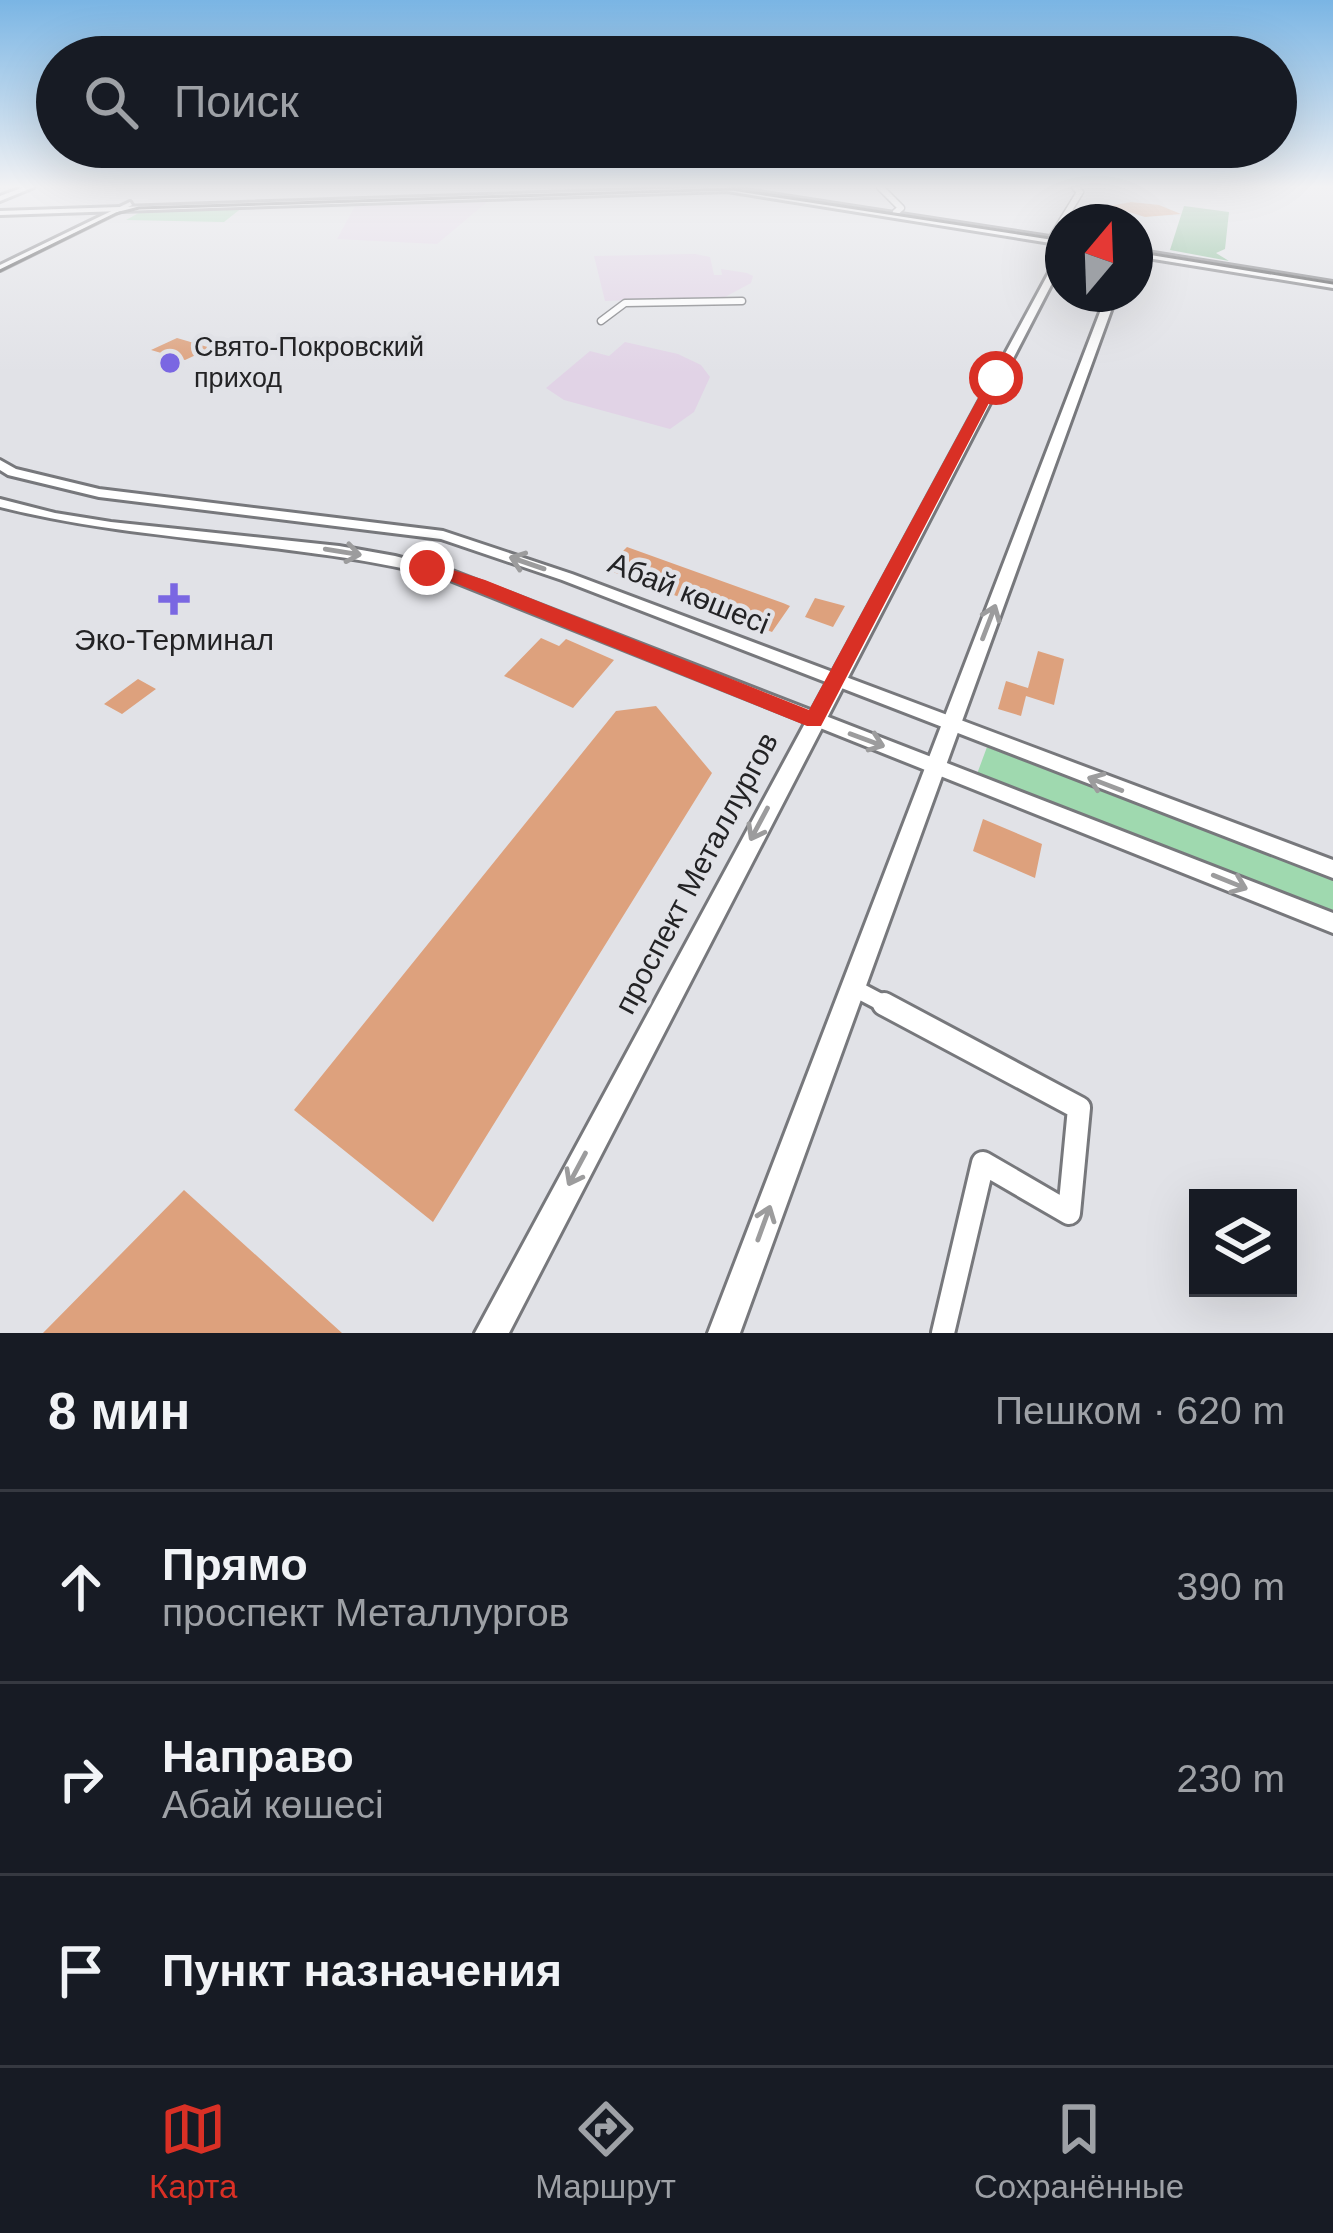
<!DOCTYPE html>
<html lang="ru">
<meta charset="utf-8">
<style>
:root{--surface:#171b24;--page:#20242c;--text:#f1f3f6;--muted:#9ea1a6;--line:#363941;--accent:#d93025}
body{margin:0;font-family:Arial,sans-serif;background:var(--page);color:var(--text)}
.controls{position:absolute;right:36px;bottom:36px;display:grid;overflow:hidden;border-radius:0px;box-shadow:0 12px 48px #0002}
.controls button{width:108px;height:108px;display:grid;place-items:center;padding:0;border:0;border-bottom:3px solid var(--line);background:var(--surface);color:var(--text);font:60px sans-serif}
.compass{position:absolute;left:1045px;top:204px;width:108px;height:108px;border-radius:50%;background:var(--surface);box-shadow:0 12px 48px #0002;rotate:19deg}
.stop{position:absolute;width:36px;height:36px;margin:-27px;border:9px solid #d93025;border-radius:50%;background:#fff}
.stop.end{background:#d93025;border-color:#fff;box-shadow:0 3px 12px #0008}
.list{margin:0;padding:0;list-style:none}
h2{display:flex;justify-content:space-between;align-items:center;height:156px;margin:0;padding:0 48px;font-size:51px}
h2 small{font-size:39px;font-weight:400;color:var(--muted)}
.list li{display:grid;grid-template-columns:78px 1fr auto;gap:36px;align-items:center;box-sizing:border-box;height:192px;padding:0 48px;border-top:3px solid var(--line)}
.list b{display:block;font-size:45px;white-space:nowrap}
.list p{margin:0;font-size:39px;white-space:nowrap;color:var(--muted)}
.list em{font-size:39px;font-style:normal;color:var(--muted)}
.icon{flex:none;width:66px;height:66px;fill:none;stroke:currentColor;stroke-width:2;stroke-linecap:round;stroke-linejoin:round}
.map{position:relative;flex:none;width:1333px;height:1333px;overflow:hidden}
.search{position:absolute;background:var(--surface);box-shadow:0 12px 48px #0002;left:36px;right:36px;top:36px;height:132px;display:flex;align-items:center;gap:30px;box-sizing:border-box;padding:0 42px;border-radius:66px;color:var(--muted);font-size:45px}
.sheet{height:732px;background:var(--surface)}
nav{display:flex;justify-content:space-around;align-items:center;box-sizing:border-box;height:168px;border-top:3px solid var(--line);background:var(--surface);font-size:33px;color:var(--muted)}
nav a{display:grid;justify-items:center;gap:6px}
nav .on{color:var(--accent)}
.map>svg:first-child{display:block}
.education{fill:#e1d3e6}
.green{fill:#9fd9af}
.forest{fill:#7eb98e}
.building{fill:#dda17d}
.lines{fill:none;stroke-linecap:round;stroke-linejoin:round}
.pedestrian-casing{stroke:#77787c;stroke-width:9}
.minor-far2-casing{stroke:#77787c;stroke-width:9}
.minor-far1-casing{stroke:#77787c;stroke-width:22}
.minor-casing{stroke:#77787c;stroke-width:28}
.tertiary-casing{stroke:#77787c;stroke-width:6}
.secondary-casing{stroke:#77787c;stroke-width:6}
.pedestrian{stroke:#fff;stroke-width:6}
.minor-far2{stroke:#fff;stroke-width:6}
.minor-far1{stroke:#fff;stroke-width:16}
.minor{stroke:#fff;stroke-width:22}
.tertiary{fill:#fff;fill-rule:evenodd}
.secondary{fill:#fff;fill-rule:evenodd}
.tram{stroke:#454648;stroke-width:3}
.oneway{stroke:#9c9c9d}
.route{fill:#d93025}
.poi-dot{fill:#7a67e2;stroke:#e1e2e7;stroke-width:4.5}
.labels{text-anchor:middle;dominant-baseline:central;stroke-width:9;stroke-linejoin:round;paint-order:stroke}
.far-poi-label{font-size:27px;fill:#232325;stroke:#e1e2e7;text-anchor:start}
.street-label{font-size:30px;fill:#232325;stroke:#e1e2e7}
.poi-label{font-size:30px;fill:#232325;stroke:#e1e2e7}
</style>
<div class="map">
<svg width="1333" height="1333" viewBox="0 0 1333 1333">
<rect width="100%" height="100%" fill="#e1e2e7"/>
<path class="education" d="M487 202 437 244 337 239 355 206Z
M695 254 710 257 714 275H722L721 269 747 273 753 276 751 283 725 297 605 301 594 256Z
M625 342 678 354 701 365 710 377 694 412 670 429 564 400 546 388 590 351 609 356Z"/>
<path class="green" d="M243 207 224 222 126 220 144 210Z
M987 747 1333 879V915L977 774Z"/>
<path class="forest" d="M1184 206 1229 212 1225 249 1216 253 1229 261 1170 250Z"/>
<path class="building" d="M1131 202 1159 205 1181 214 1145 217 1110 206Z
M177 338 211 348 185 360 151 350Z
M627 547 783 603 790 606 772 632 605 569Z
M815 598 845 606 833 627 805 617Z
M541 638 559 646 566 639 614 660 573 708 504 676Z
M1038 651 1064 659 1054 705 1026 696 1021 716 998 709 1006 681 1028 688Z
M138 679 156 689 122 714 104 704Z
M656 706 712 773 433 1222 294 1110 616 711Z
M983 819 1042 844 1035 878 973 851Z
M184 1190 342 1333H43Z"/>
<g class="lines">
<defs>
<path id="pedestrian" d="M601 321 625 303 742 301"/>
<path id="minor-far2" d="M880 187 901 208 896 212
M1053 236 1080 192 1075 187"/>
<path id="minor-far1" d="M852 987 890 1007"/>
<path id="minor" d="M884 1004 1079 1108 1069 1213 983 1163 943 1333"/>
<path id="tertiary" d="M130 202 132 205 0 270V265Z
M0 460 16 469 99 489 443 531 572 574 1333 860V878L562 580 441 539 99 497 8 475 0 470Z
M0 499 55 513 111 522 339 546 395 556 455 572 1333 913V933L445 578C299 540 147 544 0 507Z"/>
<path id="secondary" d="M24 187H34L0 201V196Z
M727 187 1063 239V245L727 191 0 215V211Z
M1135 250 1333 282V288L1135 256Z
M1063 251V262L509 1333H475L1059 254Z
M1107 294H1117L740 1333H708Z"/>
</defs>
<use href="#pedestrian" class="pedestrian-casing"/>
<use href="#minor-far2" class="minor-far2-casing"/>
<use href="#minor-far1" class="minor-far1-casing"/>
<use href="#minor" class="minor-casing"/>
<use href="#tertiary" class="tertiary-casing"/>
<use href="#secondary" class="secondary-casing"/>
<use href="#pedestrian" class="pedestrian"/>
<use href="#minor-far2" class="minor-far2"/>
<use href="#minor-far1" class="minor-far1"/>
<use href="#minor" class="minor"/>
<use href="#tertiary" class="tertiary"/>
<use href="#secondary" class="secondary"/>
<path class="tram" d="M1135 251 1333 283
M0 271 116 214 139 208 732 189 1063 240"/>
</g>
<defs><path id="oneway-shaft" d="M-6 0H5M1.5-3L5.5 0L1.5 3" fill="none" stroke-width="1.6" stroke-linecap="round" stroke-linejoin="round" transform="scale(3)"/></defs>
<g class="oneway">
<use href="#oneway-shaft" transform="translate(343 552) rotate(9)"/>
<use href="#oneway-shaft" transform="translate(527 563) rotate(-161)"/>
<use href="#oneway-shaft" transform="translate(989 622) rotate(-69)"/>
<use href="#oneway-shaft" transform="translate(867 740) rotate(20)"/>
<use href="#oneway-shaft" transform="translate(1105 784) rotate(-159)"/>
<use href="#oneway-shaft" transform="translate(759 824) rotate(118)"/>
<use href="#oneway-shaft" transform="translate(1230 882) rotate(22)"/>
<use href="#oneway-shaft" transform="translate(577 1169) rotate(118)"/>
<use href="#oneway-shaft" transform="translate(764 1223) rotate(-70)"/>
</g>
<linearGradient id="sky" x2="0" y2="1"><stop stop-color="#7ab5e4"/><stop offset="0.5" stop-color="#f2f2f4"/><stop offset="1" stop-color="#f2f2f4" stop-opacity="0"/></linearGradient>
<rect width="1333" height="373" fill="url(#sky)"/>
<path class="route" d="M996 375 1002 378 821 726H807L418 568 427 562 485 580 809 710 989 378Z"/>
<g class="poi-dot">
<circle cx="170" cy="363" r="12"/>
<path d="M168 581h12v12h12v12h-12v12h-12v-12h-12v-12h12z"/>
</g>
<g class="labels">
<g class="far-poi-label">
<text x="194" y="347">Свято-Покровский<tspan x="194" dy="31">приход</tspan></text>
</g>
<g class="street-label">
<text transform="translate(689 593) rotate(22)">Абай көшесі</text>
<text transform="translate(696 873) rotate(-62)">проспект Металлургов</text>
</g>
<g class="poi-label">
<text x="174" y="639">Эко-Терминал</text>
</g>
</g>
</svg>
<div class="controls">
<button><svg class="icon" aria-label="layers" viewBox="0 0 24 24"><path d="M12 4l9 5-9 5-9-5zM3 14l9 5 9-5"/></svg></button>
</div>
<svg class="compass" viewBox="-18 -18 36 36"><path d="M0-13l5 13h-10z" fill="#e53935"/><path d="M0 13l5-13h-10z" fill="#9ea1a6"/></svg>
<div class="stop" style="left:996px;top:378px"></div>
<div class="stop end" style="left:427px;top:568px"></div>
<div class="search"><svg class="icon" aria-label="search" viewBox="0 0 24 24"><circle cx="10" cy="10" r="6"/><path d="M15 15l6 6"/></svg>Поиск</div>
</div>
<section class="sheet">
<h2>8 мин<small>Пешком · 620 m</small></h2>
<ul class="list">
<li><svg class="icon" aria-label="ahead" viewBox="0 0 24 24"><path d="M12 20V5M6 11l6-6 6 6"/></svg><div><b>Прямо</b><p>проспект Металлургов</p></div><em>390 m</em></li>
<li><svg class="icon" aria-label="right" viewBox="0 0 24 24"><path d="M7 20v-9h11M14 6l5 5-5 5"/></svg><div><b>Направо</b><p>Абай көшесі</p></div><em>230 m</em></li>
<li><svg class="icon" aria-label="arrive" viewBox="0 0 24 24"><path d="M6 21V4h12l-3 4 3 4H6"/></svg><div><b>Пункт назначения</b></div></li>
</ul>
</section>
<nav>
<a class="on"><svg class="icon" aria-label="map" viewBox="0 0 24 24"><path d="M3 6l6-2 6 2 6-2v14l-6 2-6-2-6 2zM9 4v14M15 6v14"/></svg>Карта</a>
<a><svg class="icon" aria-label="directions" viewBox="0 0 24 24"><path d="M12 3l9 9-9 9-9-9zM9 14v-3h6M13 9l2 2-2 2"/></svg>Маршрут</a>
<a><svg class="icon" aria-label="saved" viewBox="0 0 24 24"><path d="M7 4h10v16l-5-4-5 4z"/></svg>Сохранённые</a>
</nav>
